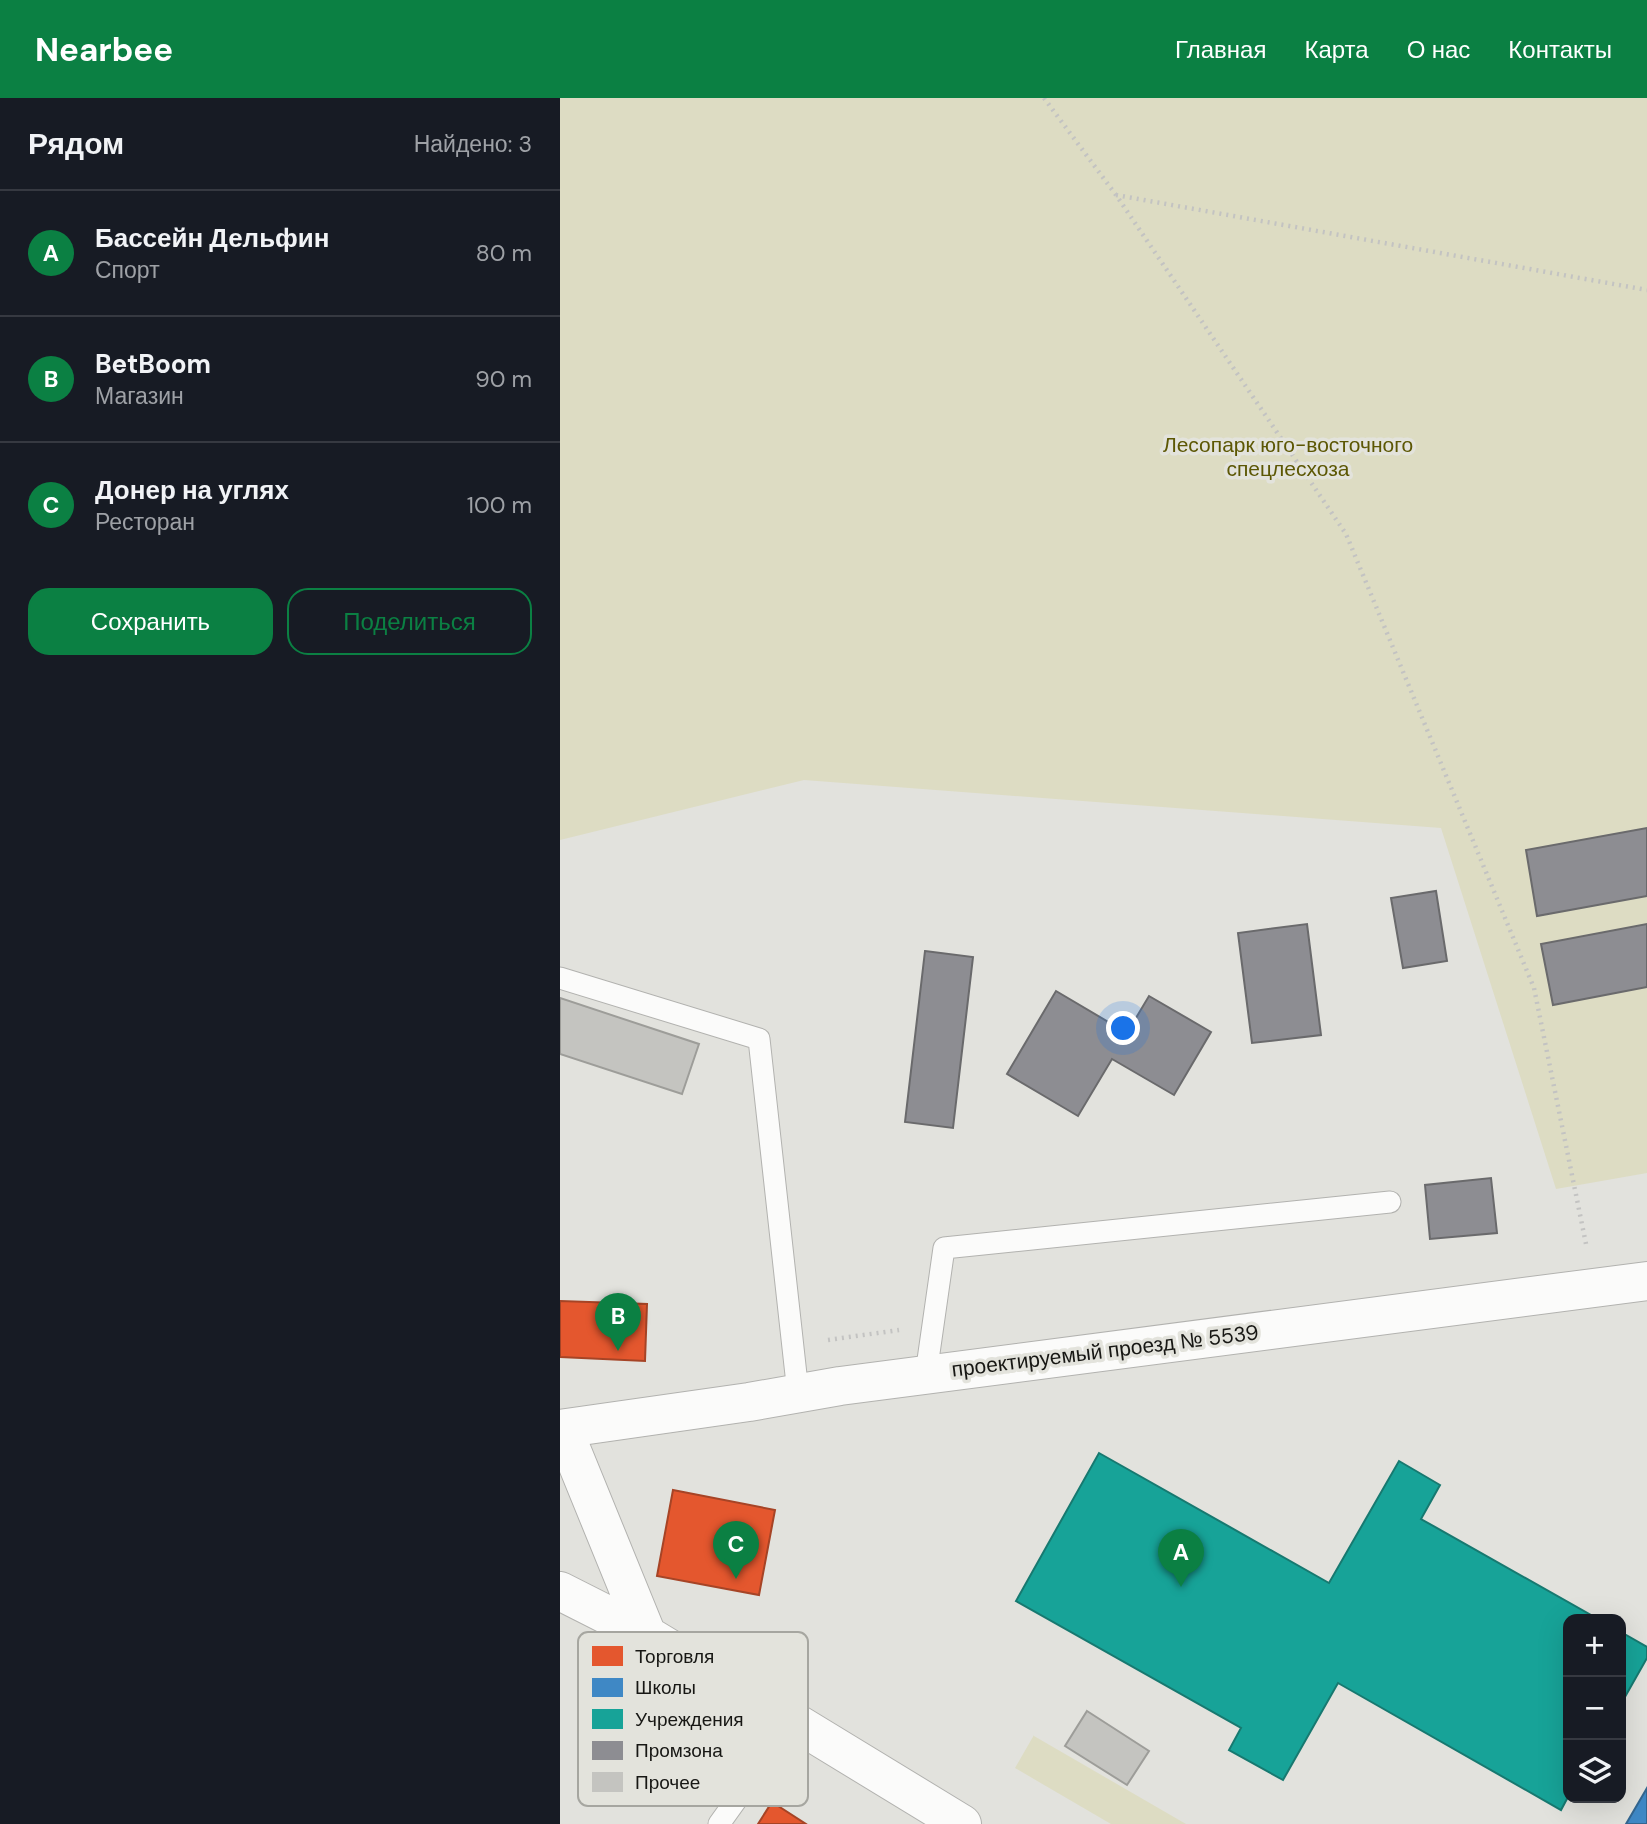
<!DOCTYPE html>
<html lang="ru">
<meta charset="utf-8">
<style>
:root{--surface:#171b24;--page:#20242c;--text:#f1f3f6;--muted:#9ea1a6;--line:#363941;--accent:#0b8043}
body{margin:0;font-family:"DM Sans",sans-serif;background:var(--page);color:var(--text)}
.controls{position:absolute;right:21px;bottom:21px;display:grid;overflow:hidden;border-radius:14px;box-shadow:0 7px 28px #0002}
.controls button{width:63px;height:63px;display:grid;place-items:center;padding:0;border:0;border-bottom:2px solid var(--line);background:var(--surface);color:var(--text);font:35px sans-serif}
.you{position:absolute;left:564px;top:931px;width:24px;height:24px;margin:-18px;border:5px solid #fff;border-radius:50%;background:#1a73e8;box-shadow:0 0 0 10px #1a73e833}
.badge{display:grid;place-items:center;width:46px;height:46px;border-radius:50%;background:var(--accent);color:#fff;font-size:23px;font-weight:700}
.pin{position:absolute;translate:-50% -58px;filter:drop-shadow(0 2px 4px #0008)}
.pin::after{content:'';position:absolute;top:37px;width:24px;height:21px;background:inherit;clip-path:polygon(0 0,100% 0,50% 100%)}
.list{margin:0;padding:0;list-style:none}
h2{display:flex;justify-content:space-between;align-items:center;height:91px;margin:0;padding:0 28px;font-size:30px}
h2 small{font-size:23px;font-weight:400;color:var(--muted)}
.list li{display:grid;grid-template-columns:46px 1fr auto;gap:21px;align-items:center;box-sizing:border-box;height:126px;padding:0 28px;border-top:2px solid var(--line)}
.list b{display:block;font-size:26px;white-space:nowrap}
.list p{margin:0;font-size:23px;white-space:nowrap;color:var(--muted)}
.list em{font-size:23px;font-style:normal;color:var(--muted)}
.actions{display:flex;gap:14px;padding:21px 28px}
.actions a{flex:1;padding:16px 0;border:2px solid var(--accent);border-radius:21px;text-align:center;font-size:24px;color:var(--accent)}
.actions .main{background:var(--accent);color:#fff}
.icon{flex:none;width:38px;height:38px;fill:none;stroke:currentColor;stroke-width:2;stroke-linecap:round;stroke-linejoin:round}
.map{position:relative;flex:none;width:1087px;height:1726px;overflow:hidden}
header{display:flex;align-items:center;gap:42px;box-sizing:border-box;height:98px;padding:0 35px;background:var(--accent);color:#fff}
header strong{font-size:33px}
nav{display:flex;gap:38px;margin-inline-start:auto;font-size:24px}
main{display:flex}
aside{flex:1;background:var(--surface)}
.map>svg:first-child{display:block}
.green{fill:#dddcc3}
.shops{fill:#e4572e;stroke:#a64426;stroke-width:2}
.schools{fill:#3f88c5;stroke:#336690;stroke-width:2}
.public{fill:#17a398;stroke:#177970;stroke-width:2}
.industry{fill:#8d8d92;stroke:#6a6a6c;stroke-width:2}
.building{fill:#c4c4c0;stroke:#9d9d99;stroke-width:2}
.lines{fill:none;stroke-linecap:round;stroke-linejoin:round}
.lane-casing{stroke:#b2b2af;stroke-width:23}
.street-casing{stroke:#b2b2af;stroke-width:40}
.secondary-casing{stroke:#b2b2af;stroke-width:40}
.path{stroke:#c3c3c2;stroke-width:4.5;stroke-dasharray:2 5;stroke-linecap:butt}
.lane{stroke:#fbfbfa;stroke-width:21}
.street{stroke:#fbfbfa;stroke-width:38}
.secondary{stroke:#fbfbfa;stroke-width:38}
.labels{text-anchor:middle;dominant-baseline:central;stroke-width:7;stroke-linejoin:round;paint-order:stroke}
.park-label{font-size:21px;fill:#5c5704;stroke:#e3e3dc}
.street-label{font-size:21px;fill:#171714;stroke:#e3e3dc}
.key{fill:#e3e3dc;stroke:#a6a6a0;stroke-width:2}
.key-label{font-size:19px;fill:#171714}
</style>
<header>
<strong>Nearbee</strong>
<nav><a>Главная</a><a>Карта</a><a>О нас</a><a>Контакты</a></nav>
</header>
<main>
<aside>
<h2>Рядом<small>Найдено: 3</small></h2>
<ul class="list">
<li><span class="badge">A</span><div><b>Бассейн Дельфин</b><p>Спорт</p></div><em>80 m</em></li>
<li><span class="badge">B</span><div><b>BetBoom</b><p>Магазин</p></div><em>90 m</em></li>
<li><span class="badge">C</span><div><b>Донер на углях</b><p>Ресторан</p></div><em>100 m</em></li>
</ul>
<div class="actions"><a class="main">Сохранить</a><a>Поделиться</a></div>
</aside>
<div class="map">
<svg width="1087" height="1726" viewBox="0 0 1087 1726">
<rect width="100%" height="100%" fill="#e2e2dd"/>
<path class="green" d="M0 0H1087V1075L996 1091 881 730 244 682 0 742Z
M474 1637V1638L626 1726H551L455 1670Z"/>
<path class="shops" d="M0 1203 87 1206 85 1263 0 1259Z
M113 1392 215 1412 199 1497 97 1478Z
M212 1704 246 1726H198Z"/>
<path class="schools" d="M1087 1690V1726H1066Z"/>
<path class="public" d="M539 1355 769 1485 839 1363 880 1387 861 1421 1038 1521H1008V1699L1001 1712 778 1585 723 1682 669 1652 681 1630 456 1503Z
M1061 1534 1087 1549V1560L1061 1606Z"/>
<path class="industry" d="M1087 730V798L977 818 966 752Z
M876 793 887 863 843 870 831 800Z
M747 826 761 937 692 945 678 835Z
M1087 826V889L993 907 981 846Z
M365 853 413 859 393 1030 345 1024Z
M496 893 567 935 589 898 651 934 614 997 552 961 518 1018 447 976Z
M931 1080 937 1135 870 1141 865 1087Z"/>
<path class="building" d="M0 900 139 946 122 996 0 956Z
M527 1613 589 1653 567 1687 505 1648Z"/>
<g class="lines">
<defs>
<path id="lane" d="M0 880 199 941 238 1295
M366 1276 384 1150 830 1104
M159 1726 233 1623"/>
<path id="street" d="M3 1331 87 1537
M0 1493 87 1537 199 1605 233 1623 402 1726"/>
<path id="secondary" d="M0 1331 189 1304 280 1288 1087 1183"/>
</defs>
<use href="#lane" class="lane-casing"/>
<use href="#street" class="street-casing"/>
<use href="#secondary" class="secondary-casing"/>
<path class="path" d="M484 0 556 97 786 436 974 890 1026 1146
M556 97 1087 192
M268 1242 339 1232"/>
<use href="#lane" class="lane"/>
<use href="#street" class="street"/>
<use href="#secondary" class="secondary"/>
</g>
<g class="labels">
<g class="park-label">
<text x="728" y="347">Лесопарк юго-восточного<tspan x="728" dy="24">спецлесхоза</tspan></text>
</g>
<g class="street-label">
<text transform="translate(545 1253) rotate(-7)">проектируемый проезд № 5539</text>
</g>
</g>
<rect x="18" y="1534" width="230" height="174" rx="10" class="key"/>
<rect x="32" y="1548" width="31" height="20" fill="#e4572e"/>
<rect x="32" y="1580" width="31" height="19" fill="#3f88c5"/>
<rect x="32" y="1611" width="31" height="20" fill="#17a398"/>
<rect x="32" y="1643" width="31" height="19" fill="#8d8d92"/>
<rect x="32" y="1674" width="31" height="20" fill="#c4c4c0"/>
<g class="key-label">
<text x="75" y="1565">Торговля</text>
<text x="75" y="1596">Школы</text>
<text x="75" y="1628">Учреждения</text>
<text x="75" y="1659">Промзона</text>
<text x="75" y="1691">Прочее</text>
</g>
</svg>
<div class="controls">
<button>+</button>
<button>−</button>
<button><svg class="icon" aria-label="layers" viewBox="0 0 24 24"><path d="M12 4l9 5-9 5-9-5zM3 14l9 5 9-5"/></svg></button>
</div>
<div class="you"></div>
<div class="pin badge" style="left:621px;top:1489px">A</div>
<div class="pin badge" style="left:58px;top:1253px">B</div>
<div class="pin badge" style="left:176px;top:1481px">C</div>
</div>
</main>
